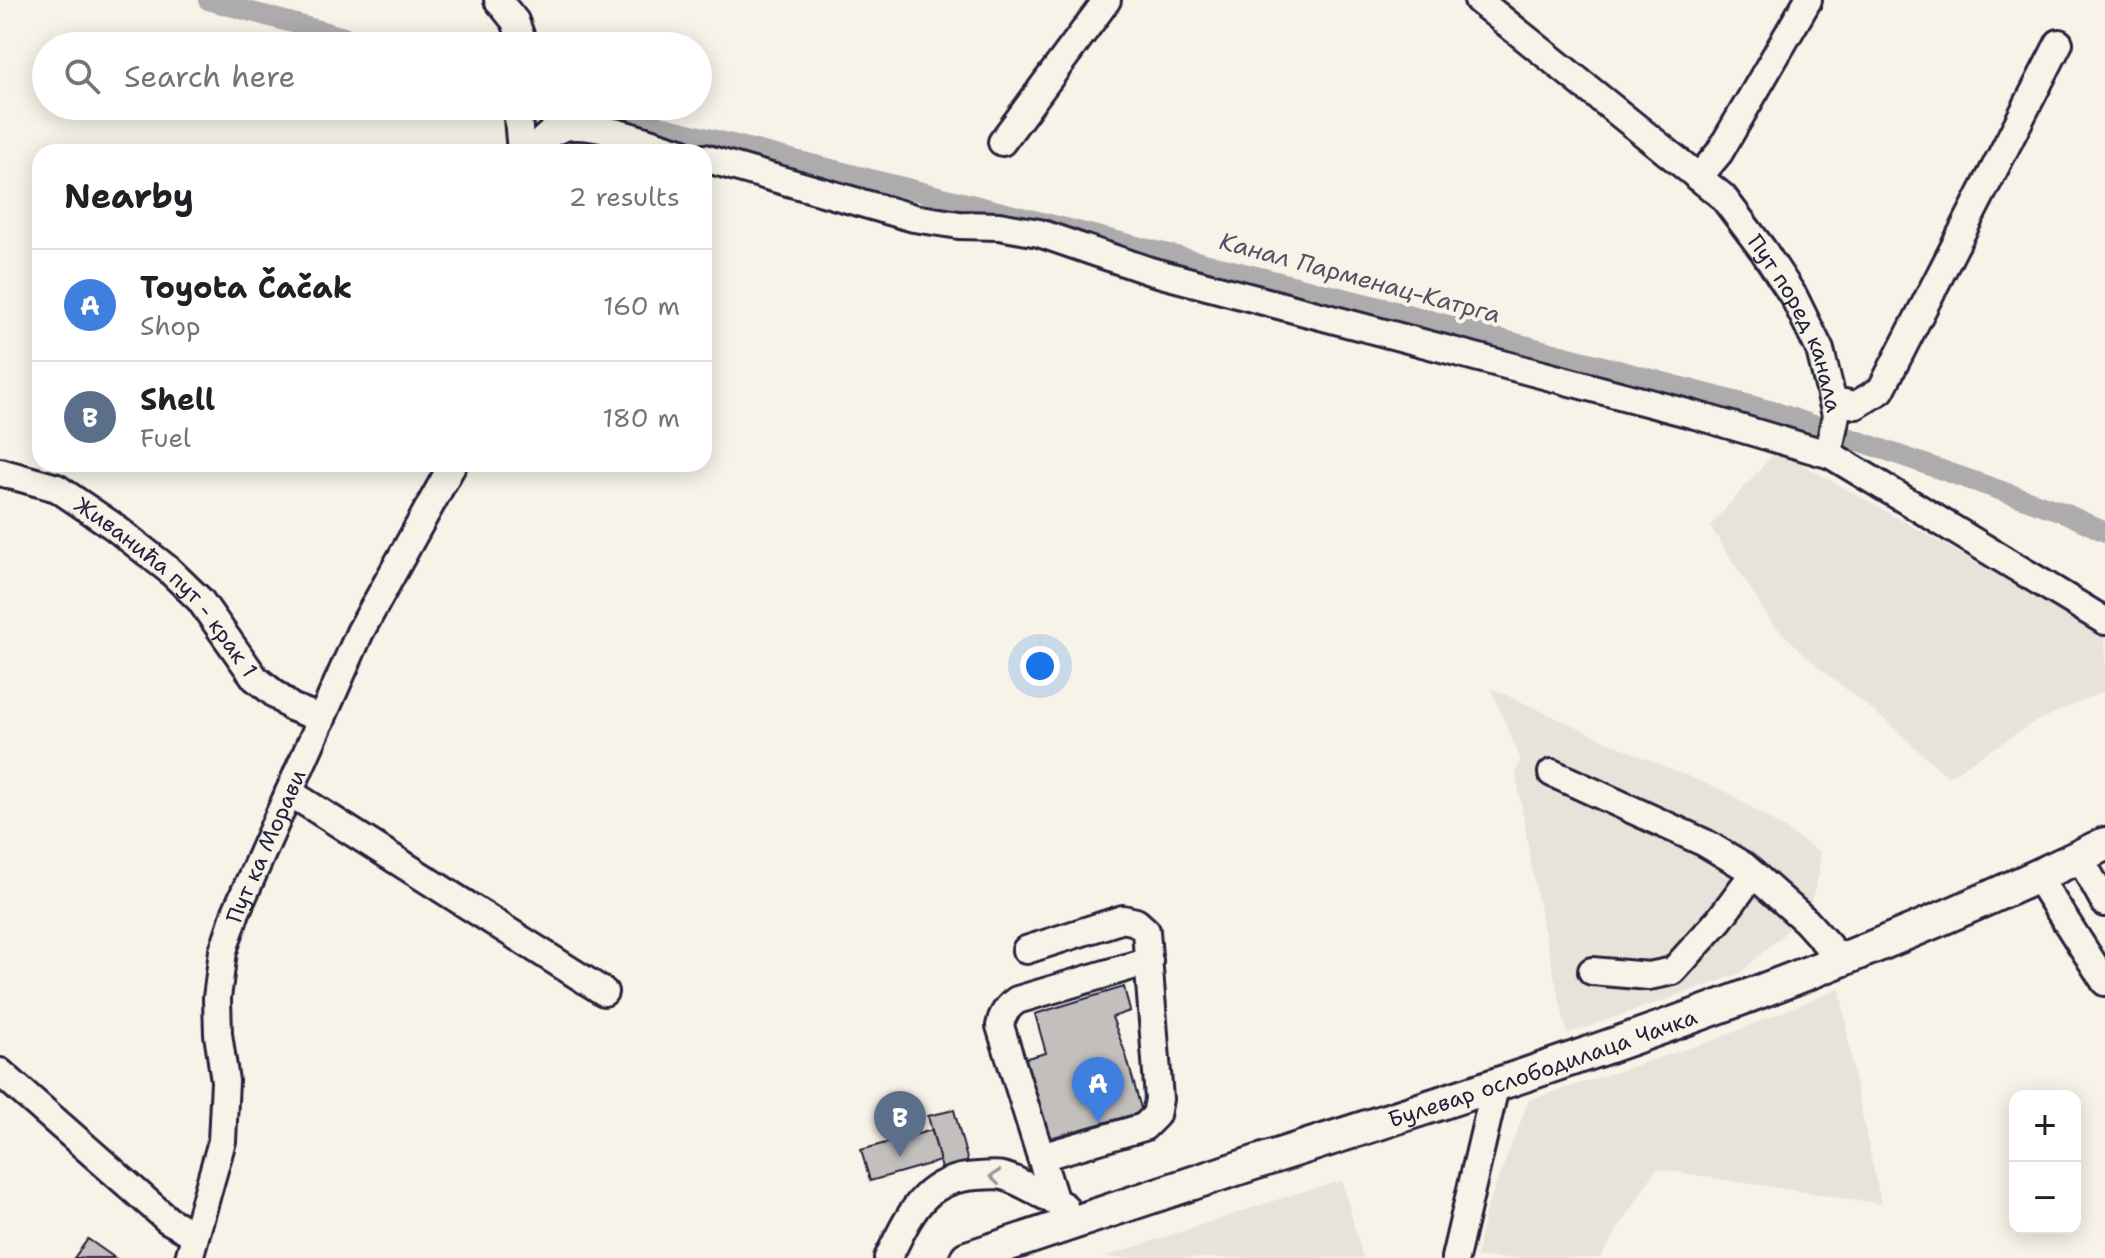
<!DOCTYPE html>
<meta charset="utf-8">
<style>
:root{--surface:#fff;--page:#f2f2f2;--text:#202124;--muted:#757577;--line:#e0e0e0;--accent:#c8321e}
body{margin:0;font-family:"Shantell Sans",sans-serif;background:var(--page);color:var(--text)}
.controls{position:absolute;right:24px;bottom:24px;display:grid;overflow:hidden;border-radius:16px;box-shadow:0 4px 20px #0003}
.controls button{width:72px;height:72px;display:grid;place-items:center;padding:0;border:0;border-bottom:2px solid var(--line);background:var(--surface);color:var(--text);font:40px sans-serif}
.you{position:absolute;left:1040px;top:666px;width:28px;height:28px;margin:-20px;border:6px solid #fff;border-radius:50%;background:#1a73e8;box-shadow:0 0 0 12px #1a73e833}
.badge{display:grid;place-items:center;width:52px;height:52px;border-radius:50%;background:var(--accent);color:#fff;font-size:26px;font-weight:700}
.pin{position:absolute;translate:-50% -66px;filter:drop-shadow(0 2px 4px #0008)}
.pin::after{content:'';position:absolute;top:42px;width:28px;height:24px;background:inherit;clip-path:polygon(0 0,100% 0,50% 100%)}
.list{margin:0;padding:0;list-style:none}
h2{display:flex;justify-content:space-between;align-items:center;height:104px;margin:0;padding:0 32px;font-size:34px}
h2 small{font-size:26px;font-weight:400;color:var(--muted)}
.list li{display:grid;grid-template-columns:52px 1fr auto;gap:24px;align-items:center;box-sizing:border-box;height:112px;padding:0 32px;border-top:2px solid var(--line)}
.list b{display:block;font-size:30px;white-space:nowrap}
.list p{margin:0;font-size:26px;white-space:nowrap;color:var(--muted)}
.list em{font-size:26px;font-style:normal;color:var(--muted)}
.icon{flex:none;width:44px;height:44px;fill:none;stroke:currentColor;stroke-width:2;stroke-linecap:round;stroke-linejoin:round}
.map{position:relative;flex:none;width:2105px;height:1258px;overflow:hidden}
.search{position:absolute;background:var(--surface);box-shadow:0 4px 20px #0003;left:32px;top:32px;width:680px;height:88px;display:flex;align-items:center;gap:20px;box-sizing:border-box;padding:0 28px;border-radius:44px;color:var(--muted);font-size:30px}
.panel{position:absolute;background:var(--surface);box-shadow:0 4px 20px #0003;left:32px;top:144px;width:680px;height:328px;border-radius:24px}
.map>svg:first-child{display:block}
.built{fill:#e7e3db}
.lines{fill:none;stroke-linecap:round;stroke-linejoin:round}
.canal{stroke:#aeabad;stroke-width:20}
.building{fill:#c2bfbd;stroke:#22223b;stroke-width:2}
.minor-casing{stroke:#22223b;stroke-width:32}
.major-casing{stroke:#22223b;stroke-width:38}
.minor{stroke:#f7f3e8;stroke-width:26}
.major{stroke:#f7f3e8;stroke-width:32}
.oneway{stroke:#97959a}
.labels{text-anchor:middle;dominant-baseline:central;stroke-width:8;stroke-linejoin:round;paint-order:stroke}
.street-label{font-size:22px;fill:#22223b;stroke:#f7f3e8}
.water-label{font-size:24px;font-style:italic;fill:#535263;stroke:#f7f3e8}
</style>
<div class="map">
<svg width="2105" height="1258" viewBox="0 0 2105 1258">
<rect width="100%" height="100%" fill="#f7f3e8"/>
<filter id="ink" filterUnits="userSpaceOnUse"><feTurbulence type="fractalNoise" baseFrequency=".0125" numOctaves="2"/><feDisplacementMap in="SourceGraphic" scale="16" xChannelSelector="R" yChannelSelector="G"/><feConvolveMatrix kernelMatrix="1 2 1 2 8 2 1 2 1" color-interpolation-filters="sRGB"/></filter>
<g filter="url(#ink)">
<path class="built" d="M1777 450 2105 635V691L2036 721 1948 777 1886 721 1817 666 1772 623 1710 526Z
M1491 688 1658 764 1729 793 1820 852 1819 876 1810 904 1784 934 1739 974 1567 1034 1537 897 1516 775 1520 759Z
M1840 988 1854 1077 1881 1204 1656 1169 1600 1258H1476L1486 1210 1529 1100 1717 1039Z
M1342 1181 1363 1258H1102L1291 1195Z"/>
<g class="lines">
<path class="canal" d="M208 0 377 46
M592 106 664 127 1407 314 1776 412 2065 513 2105 532"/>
</g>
<path class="building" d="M1124 987 1130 1011 1112 1017 1126 1055 1142 1112 1043 1140 1019 1060 1046 1053 1035 1014Z
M954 1110 970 1170 944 1177 928 1116Z
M932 1130 940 1161 870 1181 861 1150Z
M88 1239 115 1258H74Z"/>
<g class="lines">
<defs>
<g id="minor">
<path d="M498 0 515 21 524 46"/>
<path id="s1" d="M1478 0 1723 197 1763 250 1794 297 1820 350 1836 415 1830 445 1831 455 2105 621"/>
<path d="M517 106 521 152"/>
<path d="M1002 142 1107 0"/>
<path d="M533 152C541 141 549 132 562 128 588 119 653 144 681 152"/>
<path d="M704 158 914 218 959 225 999 226 1039 233 1150 271 1695 415 1831 455"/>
<path d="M1698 178 1719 153 1808 0"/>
<path d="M1833 401 1856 405 1881 390 2059 43"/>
<path id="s2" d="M0 472 57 488 113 526 169 570 200 600 255 678 291 707 322 719"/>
<path d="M1552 773 1705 843 1744 866 1806 921 1842 961"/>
<path d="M289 792 604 992"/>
<path d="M2079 856 2105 903"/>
<path d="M2037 876 2105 982"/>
<path d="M1026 950 1123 919 1136 922 1146 931 1159 1099 1156 1115 1144 1127 1041 1157"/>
<path d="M1592 971 1649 976 1673 971 1719 920 1753 874"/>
<path d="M0 1072 168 1220 195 1235"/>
<path d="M1055 1202 1000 1026C1002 1014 1007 1007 1017 1000L1149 961"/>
<path id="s3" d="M189 1258 222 1141 225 1081 218 1034 217 998 223 951 236 912 360 632 453 464"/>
<path d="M888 1258C910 1215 923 1178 978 1176 986 1176 995 1174 1003 1176 1024 1182 1044 1197 1064 1206"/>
<path d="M1455 1258 1495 1087"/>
</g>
<g id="major">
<path id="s4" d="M967 1258C1071 1224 1175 1188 1279 1155 1560 1066 1840 973 2105 844"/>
</g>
</defs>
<use href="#minor" class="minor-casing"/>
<use href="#major" class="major-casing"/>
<use href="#minor" class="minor"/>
<use href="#major" class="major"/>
</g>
<defs><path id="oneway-chevron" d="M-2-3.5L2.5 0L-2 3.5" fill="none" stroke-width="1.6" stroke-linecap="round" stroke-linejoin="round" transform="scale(2)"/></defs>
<use class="oneway" href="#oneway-chevron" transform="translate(995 1177) rotate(-175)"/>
</g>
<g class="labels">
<g class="street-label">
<text stroke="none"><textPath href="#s1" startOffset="462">Пут поред канала</textPath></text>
<text stroke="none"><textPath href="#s2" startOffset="208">Живанића пут - крак 1</textPath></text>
<text stroke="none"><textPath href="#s3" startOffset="426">Пут ка Морави</textPath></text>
<text stroke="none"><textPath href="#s4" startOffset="606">Булевар ослободилаца Чачка</textPath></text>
</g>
<g class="water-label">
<text transform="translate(1360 278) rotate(15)">Канал Парменац-Катрга</text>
</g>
</g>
</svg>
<div class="controls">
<button>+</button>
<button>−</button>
</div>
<div class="you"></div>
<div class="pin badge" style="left:1098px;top:1123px;background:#3f7fe0">A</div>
<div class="pin badge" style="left:900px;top:1157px;background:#5c6f8a">B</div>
<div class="search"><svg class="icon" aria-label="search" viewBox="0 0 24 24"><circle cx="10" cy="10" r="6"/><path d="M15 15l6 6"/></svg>Search here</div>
<section class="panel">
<h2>Nearby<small>2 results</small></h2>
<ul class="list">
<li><span class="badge" style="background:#3f7fe0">A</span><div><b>Toyota Čačak</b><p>Shop</p></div><em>160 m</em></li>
<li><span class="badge" style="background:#5c6f8a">B</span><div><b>Shell</b><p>Fuel</p></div><em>180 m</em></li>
</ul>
</section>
</div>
